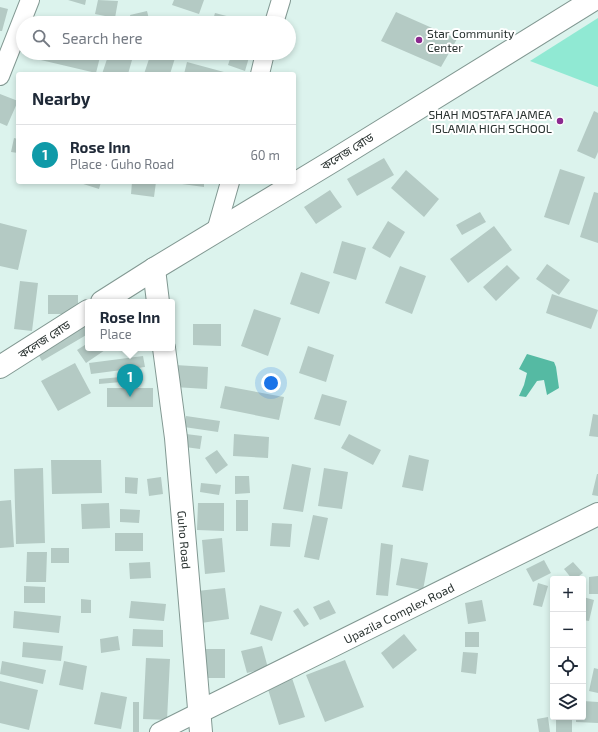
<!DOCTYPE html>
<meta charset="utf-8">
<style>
:root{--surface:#fff;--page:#f2f2f3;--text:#1f2937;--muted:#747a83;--line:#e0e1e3;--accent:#8b288f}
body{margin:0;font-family:"Exo 2","Noto Sans Bengali",sans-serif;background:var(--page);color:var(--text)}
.controls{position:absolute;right:12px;bottom:12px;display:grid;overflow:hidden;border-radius:4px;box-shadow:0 2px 6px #0003}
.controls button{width:36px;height:36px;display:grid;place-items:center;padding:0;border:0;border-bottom:1px solid var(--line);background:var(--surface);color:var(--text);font:20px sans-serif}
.you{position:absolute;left:271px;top:383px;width:14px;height:14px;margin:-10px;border:3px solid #fff;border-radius:50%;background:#1a73e8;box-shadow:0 0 0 6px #1a73e833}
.badge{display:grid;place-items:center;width:26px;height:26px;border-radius:50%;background:var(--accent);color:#fff;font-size:13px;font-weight:700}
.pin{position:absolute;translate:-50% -33px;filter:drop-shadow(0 1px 2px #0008)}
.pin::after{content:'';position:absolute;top:21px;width:14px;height:12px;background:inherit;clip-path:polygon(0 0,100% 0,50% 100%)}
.popup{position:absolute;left:85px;top:299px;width:90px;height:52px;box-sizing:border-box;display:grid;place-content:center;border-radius:4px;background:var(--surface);filter:drop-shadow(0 1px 3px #0005);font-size:13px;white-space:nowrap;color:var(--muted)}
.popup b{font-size:15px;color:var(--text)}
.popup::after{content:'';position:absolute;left:50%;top:100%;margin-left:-8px;border:8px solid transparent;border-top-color:var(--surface)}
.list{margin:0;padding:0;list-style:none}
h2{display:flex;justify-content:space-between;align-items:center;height:52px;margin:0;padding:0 16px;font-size:17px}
h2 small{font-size:13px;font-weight:400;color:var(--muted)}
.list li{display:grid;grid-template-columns:26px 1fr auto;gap:12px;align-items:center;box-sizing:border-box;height:60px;padding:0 16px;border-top:1px solid var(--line)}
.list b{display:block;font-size:15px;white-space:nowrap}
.list p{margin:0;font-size:13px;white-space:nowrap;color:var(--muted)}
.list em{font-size:13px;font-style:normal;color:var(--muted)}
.icon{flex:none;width:22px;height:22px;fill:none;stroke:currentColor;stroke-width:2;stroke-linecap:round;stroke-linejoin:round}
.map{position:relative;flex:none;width:598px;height:732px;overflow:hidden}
.search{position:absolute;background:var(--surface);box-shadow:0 2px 6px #0003;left:16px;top:16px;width:280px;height:44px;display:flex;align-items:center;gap:10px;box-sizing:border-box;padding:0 14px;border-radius:22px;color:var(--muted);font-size:15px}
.panel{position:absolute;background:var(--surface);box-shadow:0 2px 6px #0003;left:16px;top:72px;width:280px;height:112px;border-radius:4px}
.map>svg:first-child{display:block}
.green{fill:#90e9d3}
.water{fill:#55baa3}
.building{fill:#b4cac4}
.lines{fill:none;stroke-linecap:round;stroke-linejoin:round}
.street-casing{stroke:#829892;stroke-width:20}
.secondary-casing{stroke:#829892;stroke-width:24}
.street{stroke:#fff;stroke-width:18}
.secondary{stroke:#fff;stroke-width:22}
.poi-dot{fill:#8b288f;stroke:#fff;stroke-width:1.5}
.labels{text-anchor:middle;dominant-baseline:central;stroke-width:4;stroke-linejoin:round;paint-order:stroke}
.poi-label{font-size:12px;fill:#2a3331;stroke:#fff;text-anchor:start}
.street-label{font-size:12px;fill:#2a3331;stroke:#fff}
</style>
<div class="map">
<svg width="598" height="732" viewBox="0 0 598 732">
<rect width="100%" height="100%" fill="#dcf3ed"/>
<path class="green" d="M598 18V87L530 61Z"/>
<path class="water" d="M527 354 554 362 556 367 559 388 547 395 544 380 537 381 526 397 519 396 524 385 527 373 519 369Z"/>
<path class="building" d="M68 0H86L85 5Z
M98 0 118 1 115 18 95 14Z
M174 0H204L199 14 172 5Z
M0 7 8 9 2 31H0Z
M147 11 150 23H132L130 15Z
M396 12 457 39 441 67 381 41Z
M215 13 246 21 245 23H212Z
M28 53H101L96 73 28 57Z
M109 53H134L128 74H102Z
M151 53H159L175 58 170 74H144Z
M232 53 250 54 245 71 228 65Z
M187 62 224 72 223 74H184Z
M0 94 18 101 7 126 0 123Z
M594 111 598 113V152L595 159 577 151Z
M14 138 18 139V153L11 152Z
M384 158 394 175 357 196 347 179Z
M560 169 585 177 569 225 544 217Z
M406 170 439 199 424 217 391 188Z
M77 182H101L99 189Z
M132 182H156L154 197 131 194Z
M183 182H204V187L182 184Z
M330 190 342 207 316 224 304 207Z
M594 192 598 193V243L580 237Z
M480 212 486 222 462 235 456 225Z
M388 221 405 232 390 258 372 248Z
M0 223 27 230 18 270 0 266Z
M494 226 512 250 468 283 450 259Z
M342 241 366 248 356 280 333 273Z
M547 264 570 280 559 295 536 279Z
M507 265 520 278 496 301 483 287Z
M400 266 426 276 412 314 385 303Z
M301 272 330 282 319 314 290 304Z
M20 281 38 283 32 331 14 329Z
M552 294 598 310 591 329 546 313Z
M48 295H78V314H48Z
M254 309 281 318 268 356 241 346Z
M88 321V334L42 361 37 352Z
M193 324H221V346L193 345Z
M88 343V348H108L86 363 77 350Z
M308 346 334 355 326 382 299 373Z
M143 356 145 367 91 374 89 363Z
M75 363 91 393 58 411 41 381Z
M175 365 208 367 207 389 174 387Z
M143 375V380L99 384V379Z
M225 386 284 397 279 420 220 408Z
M107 388H153V407H107Z
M322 394 347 401 340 426 314 419Z
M593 414 598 415V437L589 436Z
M186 416 220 421 218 432 184 427Z
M186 434 202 436 200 449 185 447Z
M234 434 269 437 268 458 233 456Z
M349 434 381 450 373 465 341 448Z
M217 450 228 465 216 474 205 458Z
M409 455 429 460 423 491 402 487Z
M51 460H101L102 493 52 494Z
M292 464 311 468 303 512 283 509Z
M43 468 45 543 16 544 14 469Z
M324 468 348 472 342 509 318 506Z
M597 474H598V496L592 495Z
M235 476H249L250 493 235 494Z
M125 477 138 478 137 494 125 493Z
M161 477 163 494 149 496 147 479Z
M201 483 221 485 219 495 200 492Z
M11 500 14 547 0 548V501Z
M236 500H248V531H236Z
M109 503 110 528 82 529 81 504Z
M198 503H224V531L197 530Z
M120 509 140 510 139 523 120 522Z
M313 515 328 518 319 560 304 557Z
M272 523 292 524 290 547 270 546Z
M115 533H143V551H115Z
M222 538 225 572 205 574 202 540Z
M381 543 393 545 388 596 376 595Z
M51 548H69V563H51Z
M27 552H47L46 582H26Z
M401 558 428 563 423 590 396 585Z
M544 560 551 573 533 582 526 569Z
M150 562 151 578 130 579 129 563Z
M573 562 583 573 575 579H572L564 569Z
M598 576V594H589V577Z
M538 583 548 586 542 607 533 605Z
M24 586 45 587V603H24Z
M225 588 229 619 201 623 197 591Z
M583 597 594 600 589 621 583 620Z
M81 599 91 600V613H81Z
M329 600 336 613 320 620 313 607Z
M482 600 486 621 468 624 465 603Z
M131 601 166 604 164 621 129 618Z
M260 605 282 612 272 641 250 634Z
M298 608 309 624 304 627 293 611Z
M14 611 61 616 59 633 13 628Z
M133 629 163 630V647L132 646Z
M465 632H479V647H465Z
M404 634 417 650 393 669 381 653Z
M118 636 120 650 101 653 100 639Z
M23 642 63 646 61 661 22 657Z
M262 646 268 668 247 673 241 651Z
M204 649H225V678H204Z
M583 649H586L584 679H583Z
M463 652 478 653 476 674 461 672Z
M146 658 170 659 167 720 143 719Z
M345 660 364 707 325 722 306 675Z
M2 661 46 670 43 684 0 674Z
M64 661 87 666 83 690 59 685Z
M594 668 598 669V693L589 691Z
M292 678 305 717 279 725 267 686Z
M0 681 38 690 29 730 0 723Z
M101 692 127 697 121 729 94 724Z
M583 701 598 702V723L576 722V717H583Z
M133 702H139V732H133Z
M548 717 550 732H539L537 719Z
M556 717H572V732H556Z"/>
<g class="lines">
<defs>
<path id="street" d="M274 23 281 0
M260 74 265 53
M0 76 30 0
M216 231 230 182
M159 732 199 712"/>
<g id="secondary">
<path d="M154 269 158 302"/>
<path d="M102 302 154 269 336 159 593 0"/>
<path id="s1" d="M164 348 176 438 201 732"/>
<path d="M0 367 88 311"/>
<path id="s2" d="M199 712 598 514"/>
</g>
</defs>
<use href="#street" class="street-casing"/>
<use href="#secondary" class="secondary-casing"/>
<use href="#street" class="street"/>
<use href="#secondary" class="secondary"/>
</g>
<g class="poi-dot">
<circle cx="419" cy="40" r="4"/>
<circle cx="560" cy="121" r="4"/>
</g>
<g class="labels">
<g class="poi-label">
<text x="427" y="33">Star Community<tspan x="427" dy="14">Center</tspan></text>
<text x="552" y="114" text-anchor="end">SHAH MOSTAFA JAMEA<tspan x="552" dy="14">ISLAMIA HIGH SCHOOL</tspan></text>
</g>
<g class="street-label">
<text transform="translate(347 151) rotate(-32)">কলেজ রোড</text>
<text transform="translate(44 339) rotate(-33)">কলেজ রোড</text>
<text stroke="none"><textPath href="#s1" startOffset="193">Guho Road</textPath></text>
<text stroke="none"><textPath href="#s2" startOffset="223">Upazila Complex Road</textPath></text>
</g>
</g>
</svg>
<div class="controls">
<button>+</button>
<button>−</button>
<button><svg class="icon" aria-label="locate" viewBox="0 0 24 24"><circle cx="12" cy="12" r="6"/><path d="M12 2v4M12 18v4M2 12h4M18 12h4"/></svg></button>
<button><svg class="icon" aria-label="layers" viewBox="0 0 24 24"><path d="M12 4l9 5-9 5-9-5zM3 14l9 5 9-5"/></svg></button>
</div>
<div class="you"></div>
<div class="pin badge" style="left:130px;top:397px;background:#0f9aa8">1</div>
<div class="popup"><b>Rose Inn</b>Place</div>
<div class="search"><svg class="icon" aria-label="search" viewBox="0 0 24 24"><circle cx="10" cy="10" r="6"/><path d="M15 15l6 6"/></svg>Search here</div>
<section class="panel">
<h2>Nearby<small></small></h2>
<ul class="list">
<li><span class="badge" style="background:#0f9aa8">1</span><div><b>Rose Inn</b><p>Place · Guho Road</p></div><em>60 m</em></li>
</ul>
</section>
</div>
